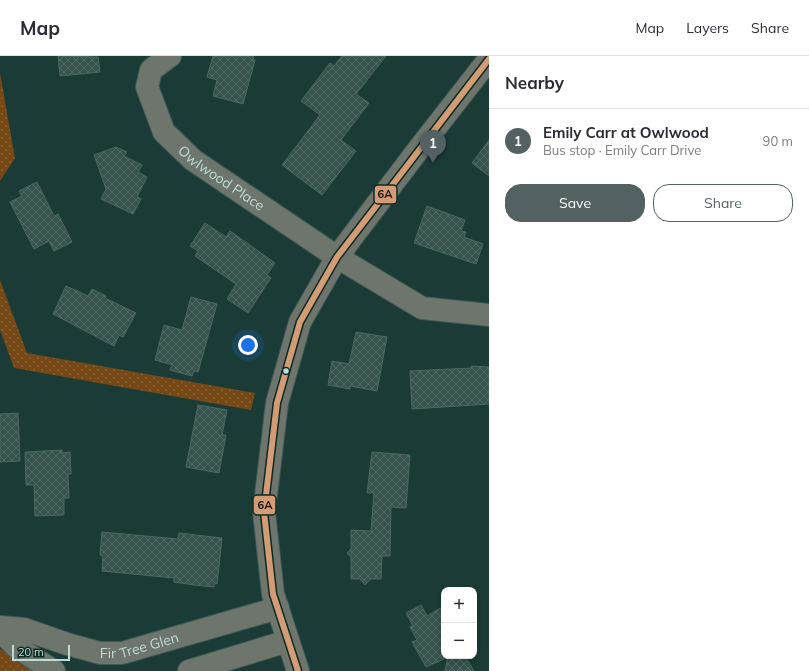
<!DOCTYPE html>
<meta charset="utf-8">
<style>
:root{--surface:#fff;--page:#f7f7f7;--text:#2b2b33;--muted:#7c7c81;--line:#e1e1e2;--accent:#536163}
body{margin:0;font-family:Mulish,sans-serif;background:var(--page);color:var(--text)}
.controls{position:absolute;right:12px;bottom:12px;display:grid;overflow:hidden;border-radius:8px;box-shadow:0 2px 6px #0003}
.controls button{width:36px;height:36px;display:grid;place-items:center;padding:0;border:0;border-bottom:1px solid var(--line);background:var(--surface);color:var(--text);font:20px sans-serif}
.scale{position:absolute;left:12px;bottom:10px;width:58px;box-sizing:border-box;padding-left:4px;border:2px solid #bbddd5;border-top:0;font-size:11px;line-height:14px;white-space:nowrap;color:#bbddd5;-webkit-text-stroke:3px #0c2b25;paint-order:stroke}
.you{position:absolute;left:248px;top:289px;width:14px;height:14px;margin:-10px;border:3px solid #fff;border-radius:50%;background:#1a73e8;box-shadow:0 0 0 6px #1a73e833}
.badge{display:grid;place-items:center;width:26px;height:26px;border-radius:50%;background:var(--accent);color:#fff;font-size:13px;font-weight:700}
.pin{position:absolute;translate:-50% -33px;filter:drop-shadow(0 1px 2px #0008)}
.pin::after{content:'';position:absolute;top:21px;width:14px;height:12px;background:inherit;clip-path:polygon(0 0,100% 0,50% 100%)}
.list{margin:0;padding:0;list-style:none}
h2{display:flex;justify-content:space-between;align-items:center;height:52px;margin:0;padding:0 16px;font-size:17px}
h2 small{font-size:13px;font-weight:400;color:var(--muted)}
.list li{display:grid;grid-template-columns:26px 1fr auto;gap:12px;align-items:center;box-sizing:border-box;height:64px;padding:0 16px;border-top:1px solid var(--line)}
.list b{display:block;font-size:15px;white-space:nowrap}
.list p{margin:0;font-size:13px;white-space:nowrap;color:var(--muted)}
.list em{font-size:13px;font-style:normal;color:var(--muted)}
.actions{display:flex;gap:8px;padding:12px 16px}
.actions a{flex:1;padding:9px 0;border:1px solid var(--accent);border-radius:16px;text-align:center;font-size:14px;color:var(--accent)}
.actions .main{background:var(--accent);color:#fff}
.map{position:relative;flex:none;width:489px;height:615px;overflow:hidden}
header{display:flex;align-items:center;gap:24px;box-sizing:border-box;height:56px;padding:0 20px;background:var(--surface);border-bottom:1px solid var(--line)}
header strong{font-size:19px}
nav{display:flex;gap:22px;margin-inline-start:auto;font-size:14px}
main{display:flex}
aside{flex:1;background:var(--surface)}
.map>svg:first-child{display:block}
.park{fill:url(#park-dots)}
.building{fill:url(#building-cross-hatch);stroke:#4c6863}
.lines{fill:none;stroke-linecap:round;stroke-linejoin:round}
.minor-casing{stroke:#3d5954;stroke-width:24}
.minor{stroke:#6e756d;stroke-width:22}
.bus-1-casing{stroke:#0c2b25;stroke-width:9}
.bus-1{stroke:#d39c74;stroke-width:6}
.bus-dot{fill:#bbddd5;stroke:#0c2b25;stroke-width:1.5}
.labels{text-anchor:middle;dominant-baseline:central;stroke-width:3;stroke-linejoin:round;paint-order:stroke}
.street-label{font-size:14px;fill:#bbddd5;stroke:#0c2b25}
.line-badge{stroke:#0c2b25;stroke-width:1.5}
.pale-badge-label{font-size:11px;text-anchor:middle;font-weight:bold;fill:#111}
</style>
<header>
<strong>Map</strong>
<nav><a>Map</a><a>Layers</a><a>Share</a></nav>
</header>
<main>
<div class="map">
<svg width="489" height="615" viewBox="0 0 489 615">
<defs>
<pattern id="park-dots" width="8" height="8" patternUnits="userSpaceOnUse"><rect width="8" height="8" fill="#754815"/><path d="M2 2h.1M6 6h.1" fill="none" stroke="#876236" stroke-width="1.8" stroke-linecap="round"/></pattern>
<pattern id="building-cross-hatch" width="8" height="8" patternUnits="userSpaceOnUse"><rect width="8" height="8" fill="#35524d"/><path d="M0 0l8 8M0 8l8-8" fill="none" stroke="#506a66"/></pattern>
</defs>
<rect width="100%" height="100%" fill="#1a3b36"/>
<path class="park" d="M0 17 15 102 0 125Z
M0 224 27 297 255 337 251 354 14 312 0 274Z
M0 593 35 615H0Z"/>
<path class="building" d="M58 0 98 1 100 16 60 20Z
M213 0H254L253 4H255L243 48 213 40 217 24 207 21Z
M342 0H386L356 38 369 47 341 84 356 95 322 139 282 109 320 59 301 45 330 7 334 10Z
M489 84V120L472 107Z
M116 91 127 96 124 100 142 109 138 116 147 121 137 141 141 143 133 158 101 143 106 133 94 99Z
M37 126 54 160 58 158 72 186 54 195 49 185 34 193 10 146 22 140 19 135Z
M427 150 465 164 461 175 466 176 464 181 483 188 476 208 414 187Z
M205 167 226 181 230 175 275 207 267 219 271 222 248 257 227 243 236 228 195 200 198 195 190 190Z
M66 230 88 240 92 233 106 240 105 242 136 257 123 281 119 279 114 290 53 258Z
M191 241 217 248 198 316 194 315 192 320 170 314 172 309 155 304 164 269 182 274Z
M356 276 387 281 377 335 350 330V333L328 329 332 305 349 308Z
M471 310 489 311V348L412 353 410 315 471 312Z
M198 349 227 354 222 379H226L219 417 186 411Z
M18 357 20 405 0 406V358Z
M62 394V397L70 396 71 418H68L69 442H64V459L35 460 34 429H26L25 396Z
M372 396 410 399 406 452 391 451 390 500H382L381 523H371L365 529 360 523H351V501L347 497 351 493V474L371 475 374 437H367Z
M102 476 178 483 179 477 222 482 217 528 215 527 214 531 194 529 174 526V522L102 515 103 500 100 499Z
M421 549 427 560 444 550V603L426 611 412 586 417 584 410 571 413 570 406 557Z
M448 600H465L474 615H445Z"/>
<g class="lines">
<defs>
<g id="minor">
<path id="s1" d="M170 0 151 14 147 31 164 76 193 104 337 201 422 252 489 259"/>
<path id="s2" d="M0 571 24 573 67 588 100 597H122L278 552"/>
<path d="M0 574 15 590 54 615"/>
<path d="M189 615 288 585"/>
<path d="M298 615 273 538 264 456 277 347 300 266 337 201 418 94 489 3"/>
</g>
</defs>
<use href="#minor" class="minor-casing"/>
<use href="#minor" class="minor"/>
<defs>
<path id="bus-1" d="M298 615 273 538 264 456 277 347 300 266 337 201 489 3"/>
</defs>
<use href="#bus-1" class="bus-1-casing"/>
<use href="#bus-1" class="bus-1"/>
</g>
<circle class="bus-dot" cx="286" cy="315" r="3.5"/>
<g class="labels">
<g class="street-label">
<text stroke="none"><textPath href="#s1" startOffset="163">Owlwood Place</textPath></text>
<text stroke="none"><textPath href="#s2" startOffset="144">Fir Tree Glen</textPath></text>
</g>
</g>
<g class="line-badge">
<rect x="374" y="129" width="23" height="19" rx="4" fill="#d39c74"/>
<rect x="253" y="439" width="23" height="20" rx="4" fill="#d39c74"/>
</g>
<g class="pale-badge-label">
<text x="385" y="142">6A</text>
<text x="265" y="453">6A</text>
</g>
</svg>
<div class="controls">
<button>+</button>
<button>−</button>
</div>
<div class="scale">20 m</div>
<div class="you"></div>
<div class="pin badge" style="left:433px;top:107px">1</div>
</div>
<aside>
<h2>Nearby<small></small></h2>
<ul class="list">
<li><span class="badge">1</span><div><b>Emily Carr at Owlwood</b><p>Bus stop · Emily Carr Drive</p></div><em>90 m</em></li>
</ul>
<div class="actions"><a class="main">Save</a><a>Share</a></div>
</aside>
</main>
